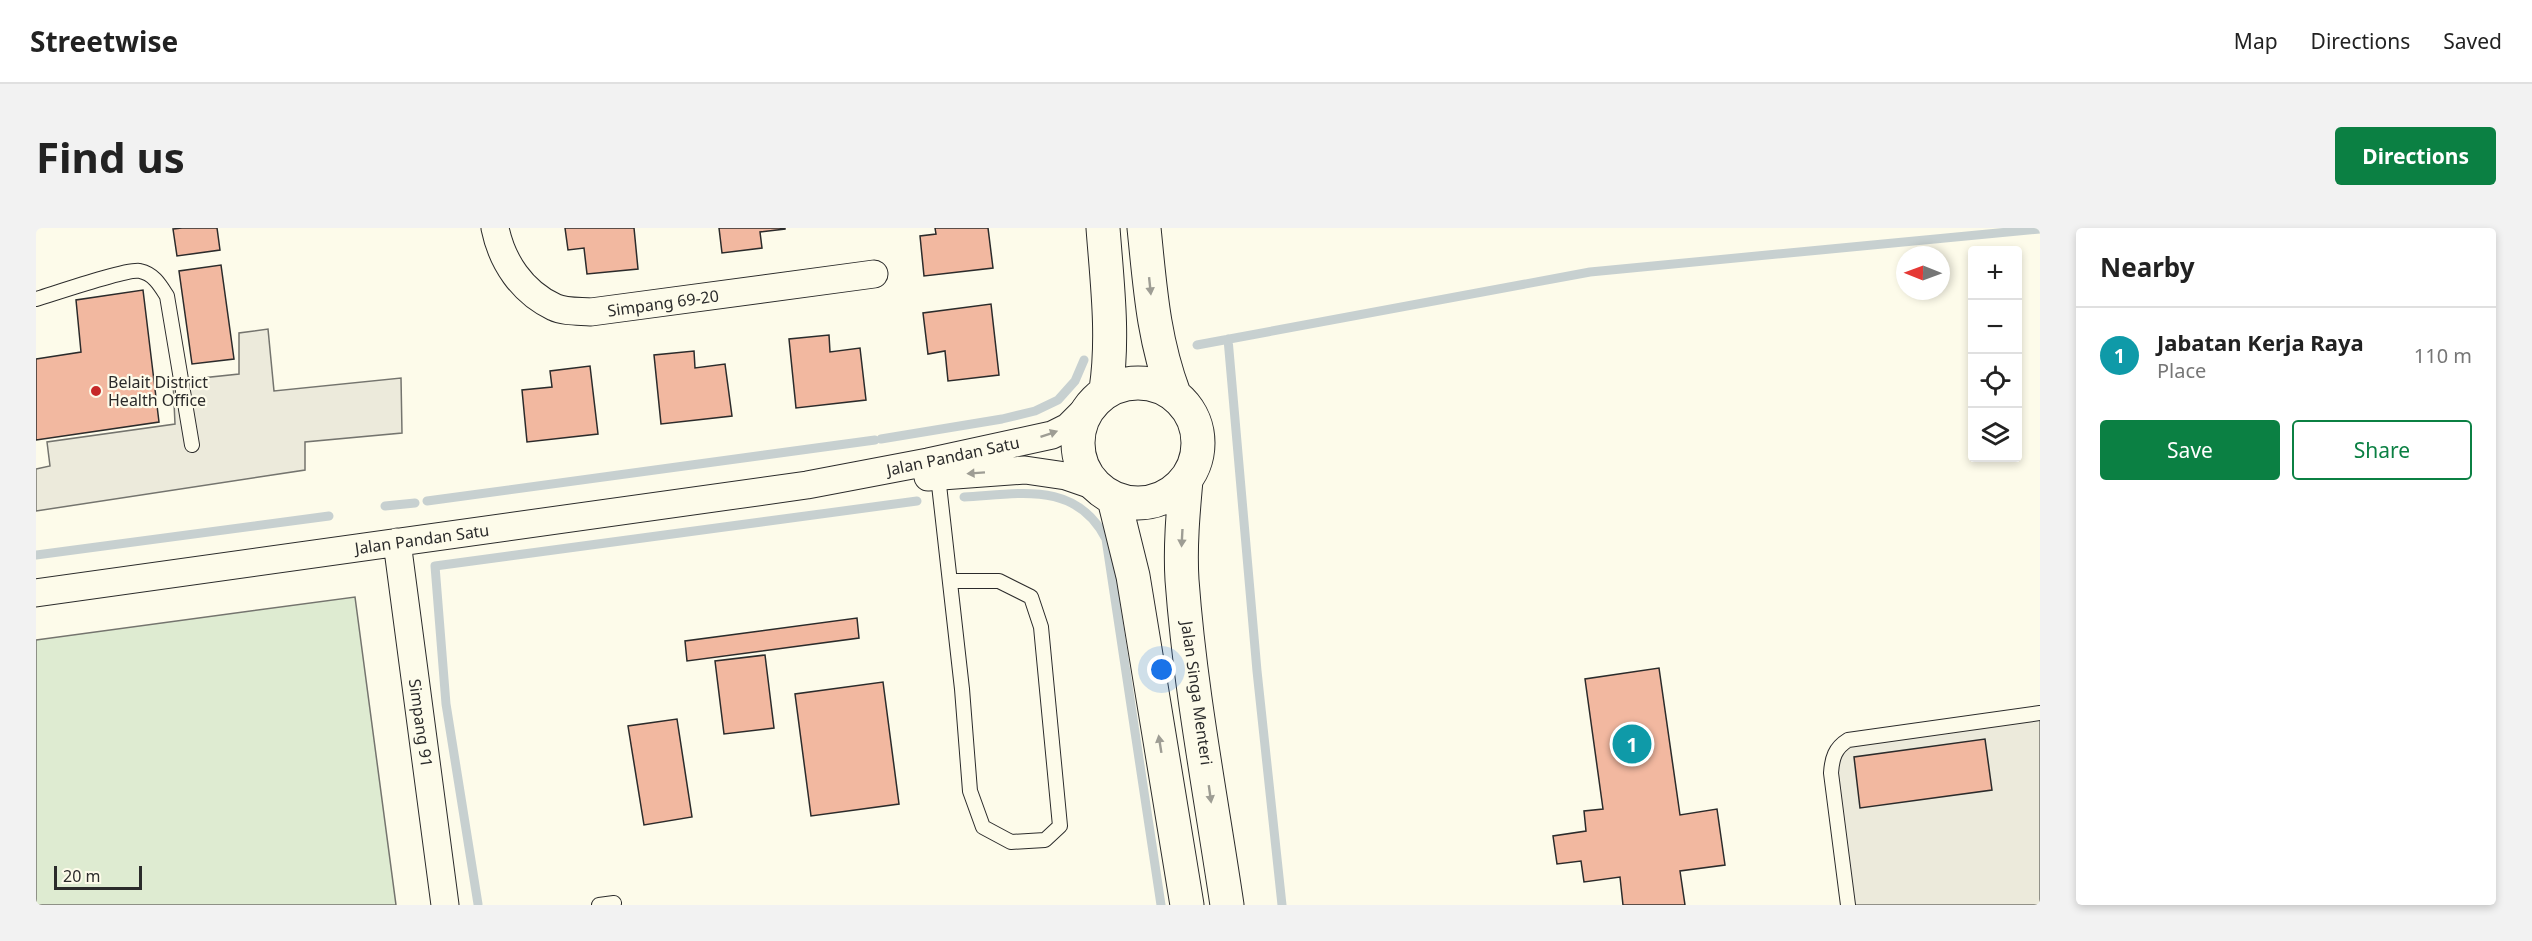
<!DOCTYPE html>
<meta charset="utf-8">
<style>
:root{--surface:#fff;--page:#f2f2f2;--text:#222;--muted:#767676;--line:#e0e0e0;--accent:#0b8043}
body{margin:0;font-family:"Noto Sans",sans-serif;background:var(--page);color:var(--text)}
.controls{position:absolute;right:18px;top:18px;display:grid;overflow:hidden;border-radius:6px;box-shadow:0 3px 9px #0003}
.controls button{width:54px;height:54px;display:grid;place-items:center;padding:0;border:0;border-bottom:2px solid var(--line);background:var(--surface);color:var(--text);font:30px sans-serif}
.compass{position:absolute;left:1860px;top:18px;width:54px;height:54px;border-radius:50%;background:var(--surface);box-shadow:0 3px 9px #0003;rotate:271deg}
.scale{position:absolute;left:18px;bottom:15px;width:88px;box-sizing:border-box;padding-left:6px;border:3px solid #2b2b2b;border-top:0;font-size:16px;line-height:21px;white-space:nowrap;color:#2b2b2b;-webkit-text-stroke:4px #fdfbea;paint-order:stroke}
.you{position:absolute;left:1126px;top:442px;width:21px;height:21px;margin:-15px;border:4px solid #fff;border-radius:50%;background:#1a73e8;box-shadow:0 0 0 9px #1a73e833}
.badge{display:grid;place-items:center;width:39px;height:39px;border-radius:50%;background:var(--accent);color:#fff;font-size:20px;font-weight:700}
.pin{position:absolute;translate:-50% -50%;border:3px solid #fff;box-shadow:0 2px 6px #0006}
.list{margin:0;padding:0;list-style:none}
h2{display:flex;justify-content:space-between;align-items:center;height:78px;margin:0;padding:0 24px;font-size:26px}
h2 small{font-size:20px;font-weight:400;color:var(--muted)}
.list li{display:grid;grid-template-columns:39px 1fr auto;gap:18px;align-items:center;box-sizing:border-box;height:96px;padding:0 24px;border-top:2px solid var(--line)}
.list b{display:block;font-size:22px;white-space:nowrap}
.list p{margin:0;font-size:20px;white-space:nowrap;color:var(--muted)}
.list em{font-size:20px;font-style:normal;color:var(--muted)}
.actions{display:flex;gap:12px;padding:18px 24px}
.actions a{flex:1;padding:14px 0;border:2px solid var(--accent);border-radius:6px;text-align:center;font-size:21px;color:var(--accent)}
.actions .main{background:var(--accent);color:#fff}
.icon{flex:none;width:33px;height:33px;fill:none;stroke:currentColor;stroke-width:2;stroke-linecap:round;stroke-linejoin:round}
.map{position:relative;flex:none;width:2004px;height:677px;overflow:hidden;border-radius:6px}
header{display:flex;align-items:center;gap:36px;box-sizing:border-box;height:84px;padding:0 30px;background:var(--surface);border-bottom:2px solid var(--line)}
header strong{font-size:28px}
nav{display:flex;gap:33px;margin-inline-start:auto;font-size:21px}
.intro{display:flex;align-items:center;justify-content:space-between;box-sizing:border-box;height:144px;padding:0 36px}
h1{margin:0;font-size:42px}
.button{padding:15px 27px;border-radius:6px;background:var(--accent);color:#fff;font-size:21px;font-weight:700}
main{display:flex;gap:36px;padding:0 36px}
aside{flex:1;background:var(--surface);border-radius:6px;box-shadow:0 3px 9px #0003}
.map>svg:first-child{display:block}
.green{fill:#deebd1;stroke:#74746e;stroke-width:1.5}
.parking{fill:#eceadb;stroke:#74746e;stroke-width:1.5}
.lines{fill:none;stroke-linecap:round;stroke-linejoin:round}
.stream{stroke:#c7d0d0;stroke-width:9}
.building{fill:#f2b8a0;stroke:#2b2b2b;stroke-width:1.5}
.lane-casing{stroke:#2b2b2b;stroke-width:16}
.street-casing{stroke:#2b2b2b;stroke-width:29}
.secondary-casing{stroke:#2b2b2b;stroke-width:35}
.lane{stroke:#fdfbea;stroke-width:14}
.street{stroke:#fdfbea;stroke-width:27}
.secondary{stroke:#fdfbea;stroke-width:33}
.oneway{fill:#9e9d94}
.poi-dot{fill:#c62828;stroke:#fdfbea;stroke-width:2}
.labels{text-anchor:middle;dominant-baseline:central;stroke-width:4.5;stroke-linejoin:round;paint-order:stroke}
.street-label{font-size:16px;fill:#2b2b2b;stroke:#fdfbea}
.poi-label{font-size:16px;fill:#2b2b2b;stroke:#fdfbea;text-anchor:start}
</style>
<header>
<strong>Streetwise</strong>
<nav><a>Map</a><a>Directions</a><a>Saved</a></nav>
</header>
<div class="intro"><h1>Find us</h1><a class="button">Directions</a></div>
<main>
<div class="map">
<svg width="2004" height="677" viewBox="0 0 2004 677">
<rect width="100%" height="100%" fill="#fdfbea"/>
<path class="green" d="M319 369 360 677H0V412Z"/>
<path class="parking" d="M232 101 238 163 365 150 366 205 269 214V242L0 283V241L14 238 11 214 139 196 137 153 203 146V105Z
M2004 485V677H1812L1795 545 1803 518Z"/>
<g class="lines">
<path class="stream" d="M1192 111 1221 443 1246 677
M1161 117 1554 44 2004 1
M845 211 966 191 999 183 1022 172 1039 153 1048 132
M928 269C983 266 1040 252 1070 311L1125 677
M391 273 839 212
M349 278 379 275
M0 327 293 288
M442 676 410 476 399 338 881 273"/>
</g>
<path class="building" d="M146 0H181L184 22 141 28 137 1Z
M529 0H598L602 41 551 46 548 20 532 22Z
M683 0H749V1L724 4 726 20 686 25Z
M899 0H952L957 40 888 48 884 8 900 6Z
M185 37 198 131 156 136 143 43Z
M107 62 123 194 0 212V131L45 124 40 72Z
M955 76 963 147 912 153 909 123 892 126 887 85Z
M793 107 794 124 824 120 830 172 760 180 753 111Z
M658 123 659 140 689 136 696 188 625 196 618 127Z
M554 138 562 206 491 214 486 162 516 159 514 143Z
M821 390 823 410 651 433 649 413Z
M729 427 738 500 688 506 679 433Z
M1623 440 1644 587 1681 581 1689 637 1644 643 1649 677H1587L1584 649 1548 654 1545 633 1521 636 1517 608 1550 603 1548 583 1567 581 1549 451Z
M847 454 863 576 775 588 759 466Z
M641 491 656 589 608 597 592 498Z
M1949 511 1956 562 1824 580 1818 529Z"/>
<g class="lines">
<defs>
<path id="lane" d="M0 71C17 66 92 40 104 43 118 46 124 57 131 68L156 217
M902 248 926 461 934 563 947 599 975 614 1009 612 1024 598 1005 399 995 369 963 353H914
M563 677 578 675
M1812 677 1795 545C1796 530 1799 520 1812 512L2004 485"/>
<path id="street" d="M459 0C466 34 486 64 518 79 528 84 544 83 555 84L838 46
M892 249 989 242 1030 248 1059 258
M361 314 409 677
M0 365 771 257 892 234 1016 207 1032 199 1053 178"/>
<path id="secondary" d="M1067 0C1071 54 1078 108 1070 162
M1108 0C1114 58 1117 110 1138 166
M1042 215a60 60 0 1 1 120 0a60 60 0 1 1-120 0Z
M1150 252C1147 285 1144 319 1146 352 1154 461 1175 569 1191 677
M1078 271 1097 348 1151 677"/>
</defs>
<use href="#lane" class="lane-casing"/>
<use href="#street" class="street-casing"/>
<use href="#secondary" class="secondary-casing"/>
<use href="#lane" class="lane"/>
<use href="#street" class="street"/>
<use href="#secondary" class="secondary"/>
</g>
<defs><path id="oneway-solid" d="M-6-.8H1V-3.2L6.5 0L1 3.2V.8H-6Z" transform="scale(1.5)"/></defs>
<g class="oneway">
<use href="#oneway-solid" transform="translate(1114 58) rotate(84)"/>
<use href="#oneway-solid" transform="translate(1013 206) rotate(-19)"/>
<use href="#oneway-solid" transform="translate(940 245) rotate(176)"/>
<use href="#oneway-solid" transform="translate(1146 310) rotate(93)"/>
<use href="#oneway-solid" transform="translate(1124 516) rotate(-99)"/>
<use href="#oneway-solid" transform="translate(1174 566) rotate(82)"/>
</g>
<circle class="poi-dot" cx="60" cy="163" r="6"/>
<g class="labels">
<g class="street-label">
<text transform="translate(627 75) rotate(-8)">Simpang 69-20</text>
<text transform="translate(917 228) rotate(-12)">Jalan Pandan Satu</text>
<text transform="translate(386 311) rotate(-8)">Jalan Pandan Satu</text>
<text transform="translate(1161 465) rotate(82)">Jalan Singa Menteri</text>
<text transform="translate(385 495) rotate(82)">Simpang 91</text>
</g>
<g class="poi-label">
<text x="72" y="154">Belait District<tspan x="72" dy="18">Health Office</tspan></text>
</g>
</g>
</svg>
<div class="controls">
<button>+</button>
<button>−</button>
<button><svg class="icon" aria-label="locate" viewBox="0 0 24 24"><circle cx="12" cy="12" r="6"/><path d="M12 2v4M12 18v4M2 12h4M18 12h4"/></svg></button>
<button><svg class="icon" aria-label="layers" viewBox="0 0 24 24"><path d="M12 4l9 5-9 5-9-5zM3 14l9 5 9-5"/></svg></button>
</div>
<svg class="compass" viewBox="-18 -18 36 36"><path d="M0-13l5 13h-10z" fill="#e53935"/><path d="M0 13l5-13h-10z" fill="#767676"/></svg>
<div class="scale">20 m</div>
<div class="you"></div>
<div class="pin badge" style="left:1596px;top:516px;background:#0f9aa8">1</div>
</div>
<aside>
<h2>Nearby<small></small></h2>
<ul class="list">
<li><span class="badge" style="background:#0f9aa8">1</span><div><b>Jabatan Kerja Raya</b><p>Place</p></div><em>110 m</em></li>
</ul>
<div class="actions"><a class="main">Save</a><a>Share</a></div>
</aside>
</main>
